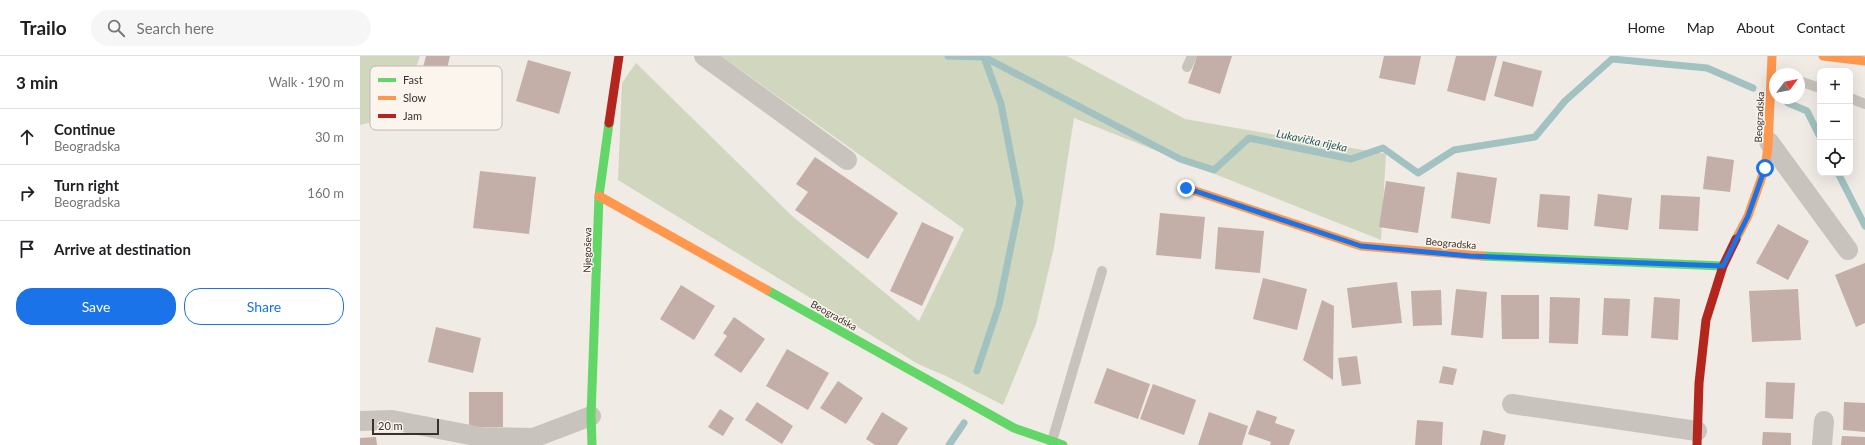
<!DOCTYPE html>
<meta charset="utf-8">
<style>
:root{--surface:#fff;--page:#f6f6f6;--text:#202124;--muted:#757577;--line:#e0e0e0;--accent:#1a73e8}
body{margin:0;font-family:Lato,sans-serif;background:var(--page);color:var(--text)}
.controls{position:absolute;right:12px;top:12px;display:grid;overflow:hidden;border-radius:8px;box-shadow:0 4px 16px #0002}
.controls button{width:36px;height:36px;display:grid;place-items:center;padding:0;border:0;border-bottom:1px solid var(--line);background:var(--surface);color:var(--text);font:20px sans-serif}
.compass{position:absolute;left:1409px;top:12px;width:36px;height:36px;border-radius:50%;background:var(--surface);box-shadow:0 4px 16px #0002;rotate:58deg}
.scale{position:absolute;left:12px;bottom:10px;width:67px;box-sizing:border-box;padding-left:4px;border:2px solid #3b302b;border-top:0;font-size:11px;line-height:14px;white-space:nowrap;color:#3b302b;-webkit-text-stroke:3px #fbf5ee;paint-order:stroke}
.stop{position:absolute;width:12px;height:12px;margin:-9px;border:3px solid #1a73e8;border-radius:50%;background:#fff}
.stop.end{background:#1a73e8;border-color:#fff;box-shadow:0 1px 4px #0008}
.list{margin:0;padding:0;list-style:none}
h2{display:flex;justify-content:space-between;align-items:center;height:52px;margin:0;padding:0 16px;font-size:17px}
h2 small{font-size:13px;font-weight:400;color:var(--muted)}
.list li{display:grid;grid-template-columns:26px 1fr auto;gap:12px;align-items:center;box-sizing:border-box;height:56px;padding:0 16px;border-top:1px solid var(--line)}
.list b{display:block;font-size:15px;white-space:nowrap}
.list p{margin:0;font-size:13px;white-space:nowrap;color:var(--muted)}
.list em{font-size:13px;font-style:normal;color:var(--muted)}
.actions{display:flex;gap:8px;padding:12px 16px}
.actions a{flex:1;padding:9px 0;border:1px solid var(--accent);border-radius:16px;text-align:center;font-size:14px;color:var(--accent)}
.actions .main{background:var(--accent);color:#fff}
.icon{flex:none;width:22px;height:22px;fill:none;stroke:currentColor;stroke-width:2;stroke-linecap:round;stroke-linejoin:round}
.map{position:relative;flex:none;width:1505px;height:389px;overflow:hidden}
header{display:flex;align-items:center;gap:24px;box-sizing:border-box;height:56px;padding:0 20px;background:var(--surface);border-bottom:1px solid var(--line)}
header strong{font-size:19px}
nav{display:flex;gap:22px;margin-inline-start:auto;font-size:14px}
.search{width:280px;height:36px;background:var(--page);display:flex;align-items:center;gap:10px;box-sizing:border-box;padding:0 14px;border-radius:22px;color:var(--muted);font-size:15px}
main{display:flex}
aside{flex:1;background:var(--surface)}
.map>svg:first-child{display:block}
.green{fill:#d1d6bf}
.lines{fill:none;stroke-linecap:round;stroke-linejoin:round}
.stream{stroke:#a1c2c1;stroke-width:7}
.building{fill:#c3afa7}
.lane{stroke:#c9c3be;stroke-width:10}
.street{stroke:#c9c3be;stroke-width:20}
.fast{stroke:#63d668;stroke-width:9}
.slow{stroke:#ff974d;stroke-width:9}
.jam{stroke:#b3261e;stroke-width:9}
.route{stroke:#1a73e8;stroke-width:5}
.labels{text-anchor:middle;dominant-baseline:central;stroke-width:3;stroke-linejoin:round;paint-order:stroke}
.street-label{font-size:10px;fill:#3b302b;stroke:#fbf5ee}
.water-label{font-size:11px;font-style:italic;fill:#1f5a5e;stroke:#fbf5ee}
.key{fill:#fbf5ee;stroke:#c1bab4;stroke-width:1}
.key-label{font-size:11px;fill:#3b302b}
</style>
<header>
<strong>Trailo</strong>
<div class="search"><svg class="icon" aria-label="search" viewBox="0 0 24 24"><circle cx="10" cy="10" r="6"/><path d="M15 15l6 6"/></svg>Search here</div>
<nav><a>Home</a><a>Map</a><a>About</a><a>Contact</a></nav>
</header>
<main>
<aside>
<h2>3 min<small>Walk · 190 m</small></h2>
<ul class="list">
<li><svg class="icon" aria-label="ahead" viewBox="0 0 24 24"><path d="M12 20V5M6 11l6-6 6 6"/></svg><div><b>Continue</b><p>Beogradska</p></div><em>30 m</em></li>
<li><svg class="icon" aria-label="right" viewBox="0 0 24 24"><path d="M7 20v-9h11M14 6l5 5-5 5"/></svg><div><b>Turn right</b><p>Beogradska</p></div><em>160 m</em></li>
<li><svg class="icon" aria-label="arrive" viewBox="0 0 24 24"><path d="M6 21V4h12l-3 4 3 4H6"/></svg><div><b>Arrive at destination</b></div></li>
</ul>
<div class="actions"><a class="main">Save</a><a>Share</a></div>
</aside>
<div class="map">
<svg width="1505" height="389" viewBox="0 0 1505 389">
<rect width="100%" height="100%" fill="#f0ebe5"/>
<path class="green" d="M0 0H60L40 59 0 69Z
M361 0H707L825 63 1026 98 1021 184 714 62 694 191 676 268 643 349 586 320 558 308 258 124 262 27 276 7 431 159 559 265 604 173Z"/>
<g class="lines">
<path class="stream" d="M588 0 624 1 820 103 854 114 889 82 991 103 1023 92 1058 117 1094 94 1175 81 1205 45 1252 3 1347 12 1393 32
M1428 47 1447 55 1460 81
M1478 117 1505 170
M617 315 639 249 660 146 641 48 624 1
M589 389 604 367"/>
</g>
<path class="building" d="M66 0H90L84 25 61 19Z
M837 0H872L860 38 828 27Z
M1024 0H1061L1055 29 1019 22Z
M1096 0H1137L1125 45 1087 35Z
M168 4 211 16 199 58 156 45Z
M1143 5 1182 15 1173 51 1134 40Z
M1347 100 1374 104 1370 136 1343 133Z
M455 101 538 157 508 203 435 154 448 136 436 128Z
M120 115 176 121 169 178 113 172Z
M1097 116 1137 122 1130 168 1091 162Z
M1026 125 1065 131 1058 177 1019 171Z
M1180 138 1210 140 1208 174 1177 171Z
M1238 138 1272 142 1268 174 1234 170Z
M1301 139 1340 141 1338 175 1299 173Z
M800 157 845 161 841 203 796 199Z
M562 166 594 181 562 250 530 235Z
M1418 168 1449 185 1428 224 1396 207Z
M858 171 904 175 900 217 855 213Z
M1505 207V267L1496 271 1475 219Z
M903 222 947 233 937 274 893 263Z
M1037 226 1042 267 992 272 987 232Z
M321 229 355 250 334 284 300 263Z
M1096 233 1127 236 1123 282 1091 279Z
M1438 233 1441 284 1392 286 1389 235Z
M1081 234 1082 269 1053 270 1051 235Z
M1141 239H1179V283H1142Z
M1190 241 1220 242 1218 288 1189 287Z
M1294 241 1320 243 1318 284 1291 282Z
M1244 242 1270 243 1268 280 1242 279Z
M962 244 974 250 973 324 943 304Z
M374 261 405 283 381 317 354 299 367 280 363 277Z
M76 271 121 282 113 317 68 306Z
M427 293 469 317 448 354 406 330Z
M997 300 1001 328 982 330 978 302Z
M1083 310 1097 313 1093 329 1079 327Z
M747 312 790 328 778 363 734 347Z
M478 325 503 342 486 368 460 352Z
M1406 326 1435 327 1433 363 1405 362Z
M793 328 836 344 824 379 780 363Z
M109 336H143V371H109Z
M397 346 433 370 422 388 385 364Z
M1484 346 1505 347V376L1483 374Z
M360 353 374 362 363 380 348 371Z
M897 354 917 361 915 367 935 374 929 389H910L911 386 888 378Z
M522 356 548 372 537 389H515L506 383Z
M849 356 888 370 882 389H838Z
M1057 364 1083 366 1082 389H1055Z
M1123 374 1146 379 1144 389H1120Z
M1403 376 1431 377V389H1402Z
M1482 380 1505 381V389H1481Z
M16 381 17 389H0V382Z"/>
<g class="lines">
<path class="lane" d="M827 11 832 0
M1439 25 1460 32
M1490 42 1505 48
M692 385 742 215"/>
<path class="street" d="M344 0 487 104
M1409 86 1488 194
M1152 348 1337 375
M0 365 32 364 121 381 173 382 231 360
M1462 389 1464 365"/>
<path class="fast" d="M1122 200 1363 210
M407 234 654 372 703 389
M232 389 231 360 239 140 249 67"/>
<path class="slow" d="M1463 0 1505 5
M826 132 1001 190 1122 200
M239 140 407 234
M1376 183 1388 160 1405 112 1408 91 1412 0"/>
<path class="jam" d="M249 67 259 0
M1337 389 1339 327 1346 264 1363 210 1376 183"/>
</g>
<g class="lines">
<path class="route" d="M826 132 1001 190 1110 200 1363 210 1388 160 1405 112"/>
</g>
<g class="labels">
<g class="street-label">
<text transform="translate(1399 61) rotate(-87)">Beogradska</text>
<text transform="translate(1091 187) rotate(5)">Beogradska</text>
<text transform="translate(227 194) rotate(-89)">Njegoševa</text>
<text transform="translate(474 259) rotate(29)">Beogradska</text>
</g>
<g class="water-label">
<text transform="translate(952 84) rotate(12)">Lukavička rijeka</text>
</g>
</g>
<rect x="10" y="10" width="132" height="64" rx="6" class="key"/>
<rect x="18" y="22" width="18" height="4" fill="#63d668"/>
<rect x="18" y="40" width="18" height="4" fill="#ff974d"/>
<rect x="18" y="58" width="18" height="4" fill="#b3261e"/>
<g class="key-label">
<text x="43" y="28">Fast</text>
<text x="43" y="46">Slow</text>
<text x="43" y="64">Jam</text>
</g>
</svg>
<div class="controls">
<button>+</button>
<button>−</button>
<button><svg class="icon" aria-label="locate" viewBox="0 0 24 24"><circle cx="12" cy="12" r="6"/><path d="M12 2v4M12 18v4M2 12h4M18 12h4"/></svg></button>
</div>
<svg class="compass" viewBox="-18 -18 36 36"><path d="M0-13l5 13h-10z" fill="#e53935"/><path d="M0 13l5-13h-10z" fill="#757577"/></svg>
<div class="scale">20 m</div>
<div class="stop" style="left:1405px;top:112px"></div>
<div class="stop end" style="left:826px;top:132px"></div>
</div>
</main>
